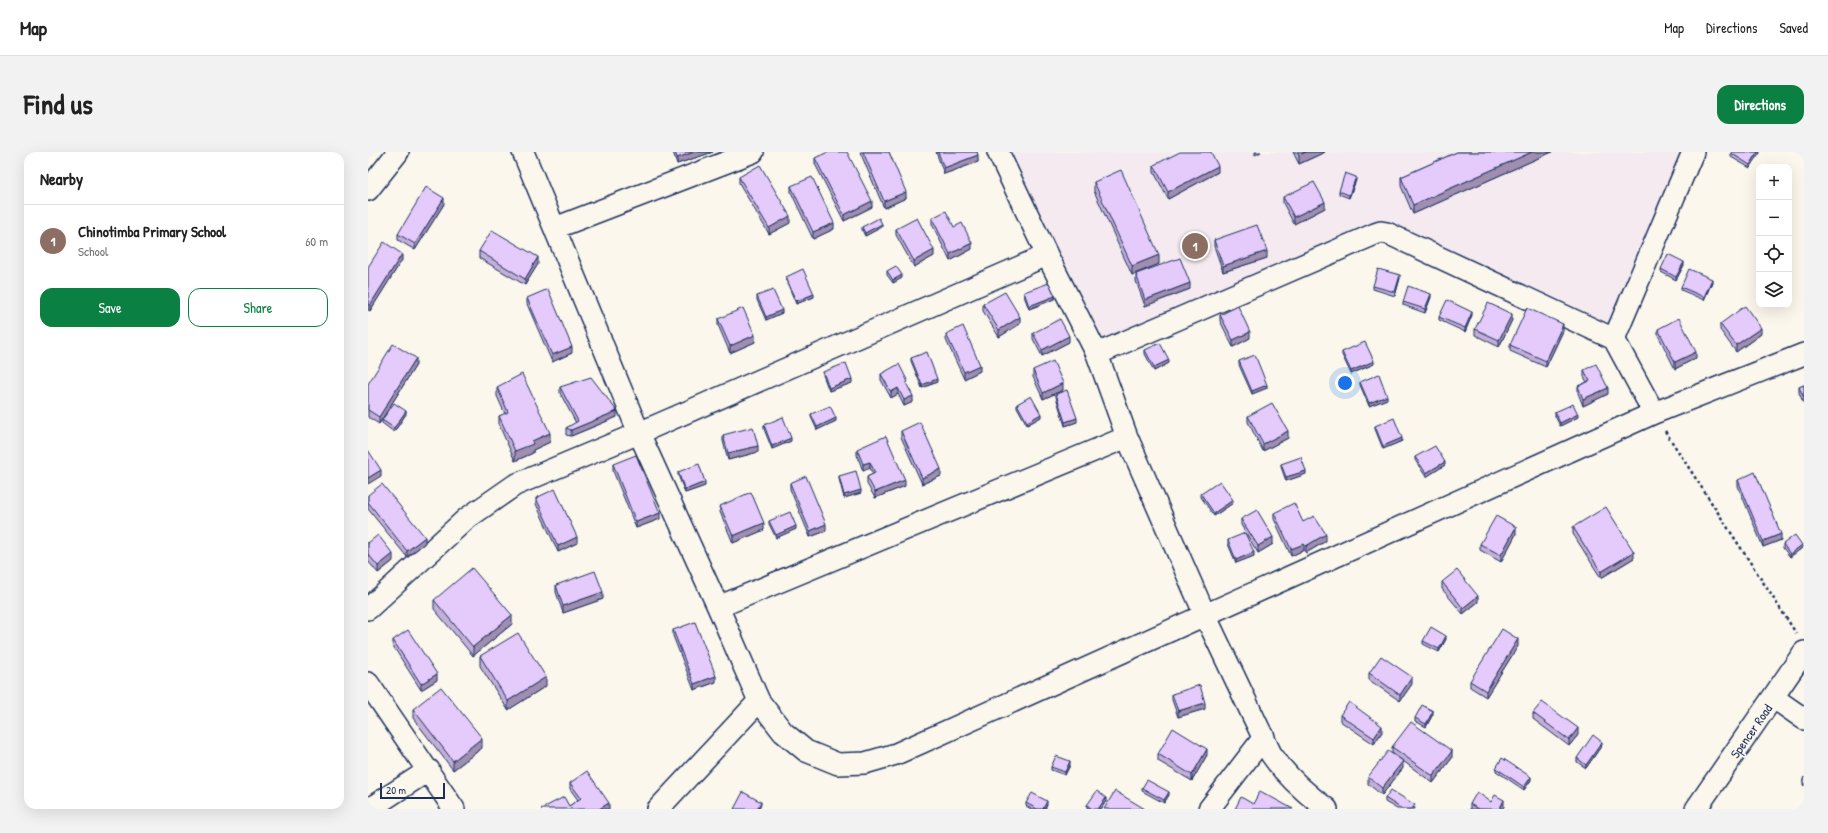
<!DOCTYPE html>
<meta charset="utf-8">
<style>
:root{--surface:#fff;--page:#f2f2f2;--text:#222;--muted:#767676;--line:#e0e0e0;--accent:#0b8043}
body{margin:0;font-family:"Patrick Hand",sans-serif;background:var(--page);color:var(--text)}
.controls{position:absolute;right:12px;top:12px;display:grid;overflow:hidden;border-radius:8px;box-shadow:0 4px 16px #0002}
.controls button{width:36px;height:36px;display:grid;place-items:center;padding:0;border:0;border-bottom:1px solid var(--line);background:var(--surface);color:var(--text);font:20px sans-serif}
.scale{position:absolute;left:12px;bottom:10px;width:65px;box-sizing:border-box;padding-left:4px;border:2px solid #1b2f5e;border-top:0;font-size:11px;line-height:14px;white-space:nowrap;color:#1b2f5e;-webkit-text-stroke:3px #fbf7ec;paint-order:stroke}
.you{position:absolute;left:977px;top:231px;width:14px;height:14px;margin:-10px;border:3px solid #fff;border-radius:50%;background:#1a73e8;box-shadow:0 0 0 6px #1a73e833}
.badge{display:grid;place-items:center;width:26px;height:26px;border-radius:50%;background:var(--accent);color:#fff;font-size:13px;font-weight:700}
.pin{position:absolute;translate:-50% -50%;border:2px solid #fff;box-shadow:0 1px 4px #0006}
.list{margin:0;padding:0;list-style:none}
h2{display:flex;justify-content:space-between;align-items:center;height:52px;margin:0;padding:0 16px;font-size:17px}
h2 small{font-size:13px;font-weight:400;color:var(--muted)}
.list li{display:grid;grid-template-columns:26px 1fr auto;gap:12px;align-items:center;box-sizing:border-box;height:72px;padding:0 16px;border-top:1px solid var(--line)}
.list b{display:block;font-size:15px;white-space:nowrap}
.list p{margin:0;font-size:13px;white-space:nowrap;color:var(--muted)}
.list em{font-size:13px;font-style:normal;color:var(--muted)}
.actions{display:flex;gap:8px;padding:12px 16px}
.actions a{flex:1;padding:9px 0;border:1px solid var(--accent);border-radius:12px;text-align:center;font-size:14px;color:var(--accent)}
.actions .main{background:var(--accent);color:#fff}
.icon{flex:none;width:22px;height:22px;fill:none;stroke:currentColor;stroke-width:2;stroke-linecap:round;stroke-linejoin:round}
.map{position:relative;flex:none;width:1436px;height:657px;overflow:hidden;border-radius:12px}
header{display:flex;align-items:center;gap:24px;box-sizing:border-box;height:56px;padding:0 20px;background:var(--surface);border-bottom:1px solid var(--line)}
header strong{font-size:19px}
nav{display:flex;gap:22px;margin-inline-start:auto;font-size:14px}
.intro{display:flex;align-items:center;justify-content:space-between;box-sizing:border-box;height:96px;padding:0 24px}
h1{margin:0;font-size:28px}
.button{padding:10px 18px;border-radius:12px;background:var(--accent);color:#fff;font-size:14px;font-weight:700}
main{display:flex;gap:24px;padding:0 24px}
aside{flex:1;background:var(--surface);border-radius:12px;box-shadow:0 4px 16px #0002}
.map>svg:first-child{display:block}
.built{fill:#f4eaf0}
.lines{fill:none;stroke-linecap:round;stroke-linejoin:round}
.minor-casing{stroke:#1b2f5e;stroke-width:24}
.path{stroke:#1b2f5e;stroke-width:2.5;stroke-dasharray:3 3;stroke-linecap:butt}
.minor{stroke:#fbf7ec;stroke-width:21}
.wall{fill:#c4afd8;stroke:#1b2f5e}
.shaded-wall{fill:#a08eb0;stroke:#1b2f5e}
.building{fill:#e4cbfb;stroke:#1b2f5e}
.labels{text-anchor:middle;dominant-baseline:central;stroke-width:3.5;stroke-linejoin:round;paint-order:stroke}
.street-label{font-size:13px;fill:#1b2f5e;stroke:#fbf7ec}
</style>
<header>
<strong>Map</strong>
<nav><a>Map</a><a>Directions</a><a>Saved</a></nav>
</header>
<div class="intro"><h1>Find us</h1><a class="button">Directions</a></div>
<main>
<aside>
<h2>Nearby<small></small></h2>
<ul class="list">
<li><span class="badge" style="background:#8d6e63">1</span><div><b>Chinotimba Primary School</b><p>School</p></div><em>60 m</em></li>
</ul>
<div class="actions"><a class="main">Save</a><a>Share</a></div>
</aside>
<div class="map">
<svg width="1436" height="657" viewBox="0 0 1436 657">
<rect width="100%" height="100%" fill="#fbf7ec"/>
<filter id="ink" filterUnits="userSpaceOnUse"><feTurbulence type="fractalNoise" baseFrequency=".025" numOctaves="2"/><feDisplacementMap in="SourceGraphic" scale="8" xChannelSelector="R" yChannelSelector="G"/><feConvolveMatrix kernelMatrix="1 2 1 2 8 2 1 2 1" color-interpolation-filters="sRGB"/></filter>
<g filter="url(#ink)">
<path class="built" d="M630 0H1325L1246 187 1025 85 729 202Z"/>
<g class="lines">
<defs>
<path id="minor" d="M155 0 271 281 350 455 391 549 415 580 438 599 470 612 497 611 528 602 1286 261 1436 202
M630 0 679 103 729 202 759 285 837 463 903 602C918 624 937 641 959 657
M0 38 30 0
M187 76 385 0
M1246 187 1325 0
M729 202 1007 82 1013 80 1019 81 1246 187 1286 261
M350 455 759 285
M0 457 98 367 147 333 271 281 679 103
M0 531 86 657
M1406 546 1436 567
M1 657 61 618
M290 657 391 549
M841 657 896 585
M1328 657 1436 500"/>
</defs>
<use href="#minor" class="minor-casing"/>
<path class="path" d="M1297 279 1428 481"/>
<use href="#minor" class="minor"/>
</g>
<path class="wall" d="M305 0H345L309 12Z
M492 0H521L538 46 516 56Z
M568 0H609L610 10 576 22Z
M925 0H957L931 12Z
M1089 0H1184L1045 62 1033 34V25Z
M1392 0 1382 16 1363 5V1Z
M447 6 504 55 476 69 447 12Z
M786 13 850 20 800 47 786 20Z
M371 25 422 71 401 82 371 31Z
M988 28 981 46 971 42V39Z
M726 30 791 112 764 123 726 39Z
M423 34 466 77 445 87 423 40Z
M915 45 957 56 926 72 915 51Z
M76 52 47 98 30 88V82Z
M564 66 586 75 604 97 582 109 564 72Z
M494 75H514L497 84 494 78Z
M528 77 566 104 546 115 528 83Z
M846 88 899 106 855 120 846 94Z
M111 99 170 112 157 133 111 106Z
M34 108 2 159 0 158V115Z
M1316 113 1308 128 1293 120V117Z
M519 119 534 126 525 131 519 123Z
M768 122 822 137 777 154 768 129Z
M418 125 446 145 428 152 418 128Z
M1032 126 1027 144 1005 137V134Z
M1344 130 1336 148 1313 138V135Z
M656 140 687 147 661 157 656 144Z
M389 144 414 161 398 168 389 148Z
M1063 145 1057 161 1035 153V150Z
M159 146 204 201 184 210 159 152Z
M615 152 652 172 631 185 615 159Z
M852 163 882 186 865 195 852 169Z
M1104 163 1097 180 1071 168V165Z
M350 167 387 190 362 201 350 173Z
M1144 168 1131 195 1107 183V177Z
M1352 172 1393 182 1368 200 1352 178Z
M1290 177 1328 206 1307 217 1290 183Z
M1195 179 1178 215 1142 199V193Z
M665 181 701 190 674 204 665 187Z
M578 182 612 219 596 227 578 188Z
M777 198 801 211 786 219 777 202Z
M974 200 1006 212 983 222 974 203Z
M543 206 569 230 554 236 543 209Z
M871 209 899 236 884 242 871 213Z
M48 213 11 272 0 265V232Z
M665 218 695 238 675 247 665 225Z
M1216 218 1240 242 1215 254 1210 241V234L1219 230 1216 225Z
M455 220 484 231 461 239 455 223Z
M513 222 540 235 545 250 536 254 530 242 523 246 513 228Z
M992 230 1019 247 1001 254 992 233Z
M1436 233V252L1431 241V235Z
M129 235 182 290 165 298V301L147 309 131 273V264L137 262 129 244Z
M192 235 249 265 203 284 198 283V276L208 271 192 241Z
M688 242 709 270 697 274 688 245Z
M649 252 673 265 659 273 649 255Z
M1187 260 1210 265 1192 274 1187 264Z
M38 262 26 280 14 271V268Z
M443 262 468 269 449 278 443 265Z
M880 264 920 286 895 299 880 270Z
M396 273 423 289 404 297 396 277Z
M1007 274 1034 289 1015 297 1007 277Z
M533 279 573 324 554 332 533 285Z
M355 283 390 300 360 308 355 289Z
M489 297 537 334 507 346 499 332V325L505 322 502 316 495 319 489 303Z
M1047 305 1077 313 1058 325 1047 308Z
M245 312 292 367 268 376 245 319Z
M913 312 938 322 918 329 913 315Z
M310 320 337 334 317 341 310 323Z
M471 324 493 341 476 346 471 327Z
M1370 328 1413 388 1395 395 1370 334Z
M422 331 458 379 442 385 422 337Z
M833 342 865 351 846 364 833 345Z
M0 343 57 391 39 405 0 357Z
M168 346 209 391 190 400 168 352Z
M352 354 396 378 365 391 352 360Z
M906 361 935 370 958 389 938 401 936 398 923 404 906 367Z
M873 367 905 392 890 401 873 373Z
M401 369 428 377 408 386 401 372Z
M1205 375 1266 406 1233 426 1205 382Z
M1148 382 1133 410 1112 398V392Z
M860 388 886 404 868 411 860 392Z
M0 390 25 409 10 421 0 409Z
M1415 392 1434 396 1422 405 1415 396Z
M1074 430 1110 450 1095 462 1074 437Z
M188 433 235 447 195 461 188 440Z
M66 448 144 472 105 504 66 457Z
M305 478 348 530 326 538 305 484Z
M1078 487 1071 500 1055 492V489Z
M25 488 69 528 53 538 25 494Z
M1150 494 1118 545 1102 535V529Z
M112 504 178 534 140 558 112 514Z
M1001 521 1044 532 1032 549 1001 528Z
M804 542 837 557 810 565 804 548Z
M45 557 114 596 85 618 45 566Z
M1165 561 1210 583 1201 594 1165 567Z
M1065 562 1058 575 1047 569V566Z
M972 563 1014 580 1006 592 972 569Z
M1234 593 1218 616 1209 610V606Z
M1024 595 1084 606 1065 631 1024 601Z
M790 602 839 603 824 629 790 609Z
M702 613 697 623 683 618V615Z
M1035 616 1014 643 1000 632V625Z
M1128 616 1163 628 1156 638 1128 619Z
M1436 625V634L1435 633V627Z
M202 631 241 657 201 654 210 648 202 637Z
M774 636 801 643 796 651 774 639Z
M1017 646 1047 656V657H1029L1017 650Z
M738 649 733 657 719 656V653Z
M1123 650 1136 655 1134 657H1102V652Z
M658 651 679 653 677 657H663L658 654Z"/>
<path class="shaded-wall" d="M326 0H345L309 12V6Z
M887 0H893L887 3Z
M938 0H957L931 12V3Z
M1164 0H1184L1045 62V53Z
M1390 0H1392V1L1382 16V13Z
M610 3V10L576 22V16Z
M850 14V20L800 47V40Z
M988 25V28L981 46V43Z
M538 40V46L516 56V49Z
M76 46V52L47 98V92Z
M504 49V55L476 69V63Z
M957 50V56L926 72V65Z
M422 64V71L401 82V76Z
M466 71V77L445 87V80Z
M514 72V75L497 84V81Z
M604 91V97L582 109V102Z
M566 98V104L546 115V109Z
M899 99V106L855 120V114Z
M34 102V108L2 159V153Z
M791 103V112L764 123V114Z
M170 105V112L157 133V127Z
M1316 110V113L1308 128V125Z
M534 123V126L525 131V128Z
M1032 123V126L1027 144V140Z
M1344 127V130L1336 148V145Z
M822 131V137L777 154V148Z
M446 142V145L428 152V149Z
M1063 142V145L1057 161V157Z
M687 144V147L661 157V154Z
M414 158V161L398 168V165Z
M1104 160V163L1097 180V176Z
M1144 162V168L1131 195V188Z
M652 165V172L631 185V178Z
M1195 172V179L1178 215V209Z
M1393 176V182L1368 200V193Z
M882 180V186L865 195V188Z
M387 183V190L362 201V194Z
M701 184V190L674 204V198Z
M204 195V201L184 210V203Z
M1328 200V206L1307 217V210Z
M48 206V213L11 272V265Z
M801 208V211L786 219V215Z
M1006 209V212L983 222V219Z
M612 213V219L596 227V220Z
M484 227V231L461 239V236Z
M569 227V230L554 236V233Z
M695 231V238L675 247V241Z
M899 233V236L884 242V239Z
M530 236V242L523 246V240Z
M1240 236V242L1215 254V247Z
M545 244V250L536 254V248Z
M1019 244V247L1001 254V251Z
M38 259V262L26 280V276Z
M249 259V265L203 284V278Z
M673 262V265L659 273V270Z
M1210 262V265L1192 274V271Z
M468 266V269L449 278V275Z
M709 266V270L697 274V270Z
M920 279V286L895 299V292Z
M182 281V290L165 298V301L147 309V299L164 289Z
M423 286V289L404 297V294Z
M1034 286V289L1015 297V294Z
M390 294V300L360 308V301Z
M502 310V316L495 319V312Z
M1077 310V313L1058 325V321Z
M573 317V324L554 332V326Z
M13 318V324L0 332V326Z
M938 319V322L918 329V325Z
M537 328V334L507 346V340Z
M337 330V334L317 341V338Z
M493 338V341L476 346V343Z
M865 348V351L846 364V361Z
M292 361V367L268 376V370Z
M396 371V378L365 391V384Z
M458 372V379L442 385V379Z
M428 374V377L408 386V383Z
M1148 375V382L1133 410V403Z
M958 382V389L938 401V394Z
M1413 382V388L1395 395V389Z
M57 385V391L39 405V399Z
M209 385V391L190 400V394Z
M905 385V392L890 401V394Z
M936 392V398L923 404V397Z
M1434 393V396L1422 405V402Z
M886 400V404L868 411V408Z
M1266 400V406L1233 426V420Z
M25 402V409L10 421V414Z
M235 440V447L195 461V454Z
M1110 444V450L1095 462V456Z
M144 463V472L105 504V495Z
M1078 484V487L1071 500V497Z
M1150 487V494L1118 545V539Z
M69 522V528L53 538V532Z
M348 524V530L326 538V532Z
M178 525V534L140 558V549Z
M1044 525V532L1032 549V543Z
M837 551V557L810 565V559Z
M1065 559V562L1058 575V572Z
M1014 574V580L1006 592V586Z
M1210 576V583L1201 594V588Z
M114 586V596L85 618V609Z
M1234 590V593L1218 616V613Z
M839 597V603L824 629V623Z
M1084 599V606L1065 631V624Z
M702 609V613L697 623V620Z
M1035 609V616L1014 643V636Z
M1163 625V628L1156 638V635Z
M801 640V643L796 651V648Z
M738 646V649L733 657H730Z
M1136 648V655L1134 657H1132V656Z
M679 649V653L677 657H675Z
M393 650V653L391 657H389Z
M241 651V657H231Z"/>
<path class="building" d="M307 0H326L309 6Z
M460 0H479L504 49 476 63 447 6Z
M495 0H521L538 40 516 49Z
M570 0H609L610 3 576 16Z
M812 0H843L850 14 800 40 786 13Z
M930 0H938L931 3Z
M1089 0H1164L1045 53 1033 25Z
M1364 0H1390L1382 13 1363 1Z
M392 13 422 64 401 76 371 25Z
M753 18 791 103 764 114 726 30Z
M977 21 988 25 981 43 971 39Z
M444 25 466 71 445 80 423 34Z
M946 30 957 50 926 65 915 45Z
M58 35 76 46 47 92 30 82Z
M578 59 586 75 594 71 604 91 582 102 564 66Z
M511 66 514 72 497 81 494 75Z
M549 66 566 98 546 109 528 77Z
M889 73 899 99 855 114 846 88Z
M124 78 170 105 157 127 111 99Z
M16 90 34 102 2 153 0 152V115Z
M1300 102 1316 110 1308 125 1293 117Z
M812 106 822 131 777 148 768 122Z
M528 114 534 123 525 128 519 119Z
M435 117 446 142 428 149 418 125Z
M1010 117 1032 123 1027 140 1005 134Z
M1321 117 1344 127 1336 145 1313 135Z
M681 131 687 144 661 154 656 140Z
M1040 134 1063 142 1057 157 1035 150Z
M180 137 204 195 184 203 159 146Z
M405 138 414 158 398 165 389 144Z
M637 140 652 165 631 178 615 152Z
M1079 148 1104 160 1097 176 1071 165Z
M1120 151 1144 162 1131 188 1107 177Z
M870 154 882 180 865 188 852 163Z
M1377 154 1393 176 1368 193 1352 172Z
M375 156 387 183 362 194 350 167Z
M1159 156 1195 172 1178 209 1142 193Z
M1311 166 1328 200 1307 210 1290 177Z
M692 167 701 184 674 198 665 181Z
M595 174 612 213 596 220 578 182Z
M997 190 1006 209 983 219 974 200Z
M792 191 801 208 786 215 777 198Z
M25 192 48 206 11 265 0 258V232Z
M559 200 569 227 554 233 543 206Z
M887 203 899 233 884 239 871 209Z
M685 209 695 231 675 241 665 218Z
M478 211 484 227 461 236 455 220Z
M531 212 540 230 538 231 545 244 536 248 530 236 523 240 513 222Z
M1228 212 1240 236 1215 247 1210 234 1222 229 1216 218Z
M154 222 182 281 164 289 165 292 147 299 131 264 140 260 129 235Z
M1011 222 1019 244 1001 251 992 230Z
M223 225 249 259 203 278 198 276 210 269 192 235Z
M1436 233V246L1431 235Z
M699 238 709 266 697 270 688 242Z
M663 244 673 262 659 270 649 252Z
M26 251 38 259 26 276 14 268Z
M904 251 920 279 895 292 880 264Z
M1205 252 1210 262 1192 271 1187 260Z
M462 254 468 266 449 275 443 262Z
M415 265 423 286 404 294 396 273Z
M1026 266 1034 286 1015 294 1007 274Z
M552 270 573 317 554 326 533 279Z
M385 275 390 294 360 301 355 283Z
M518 284 537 328 507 340 499 325 507 321 502 310 495 312 489 297Z
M1067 294 1077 310 1058 321 1047 305Z
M0 298 13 318 0 326Z
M268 303 292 361 268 370 245 312Z
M933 305 938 319 918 325 913 312Z
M331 312 337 330 317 338 310 320Z
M488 319 493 338 476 343 471 324Z
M1387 320 1413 382 1395 389 1370 328Z
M438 324 458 372 442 379 422 331Z
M852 329 865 348 846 361 833 342Z
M14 332 57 385 39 399 0 350V343Z
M187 337 209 385 190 394 168 346Z
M383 340 396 371 365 384 352 354Z
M926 351 935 370 946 364 958 382 938 394 936 392 923 397 906 361Z
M1238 355 1266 400 1233 420 1205 375Z
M889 358 905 385 890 394 873 367Z
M422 360 428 374 408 383 401 369Z
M1128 364 1148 375 1133 403 1112 392Z
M877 381 886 400 868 408 860 388Z
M10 383 25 402 10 414 0 402V390V391Z
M1427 383 1434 393 1422 402 1415 392Z
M104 416 144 463 105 495 66 448Z
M1089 418 1110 444 1095 456 1074 430Z
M227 419 235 440 195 454 188 433Z
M327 470 348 524 326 532 305 478Z
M1063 475 1078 484 1071 497 1055 489Z
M1134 477 1150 487 1118 539 1102 529Z
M40 478 69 522 53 532 25 488Z
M150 481 178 525 140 549 112 504Z
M1013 504 1044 525 1032 543 1001 521Z
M832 533 837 551 810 559 804 542Z
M73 535 114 586 85 609 45 557Z
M981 550 1014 574 1006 586 972 563Z
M1174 550 1210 576 1201 588 1165 561Z
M1054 553 1065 559 1058 572 1047 566Z
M1043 570 1084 599 1065 624 1024 595Z
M805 576 839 597 824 623 790 602Z
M1225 583 1234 590 1218 613 1209 606Z
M1020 599 1035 609 1014 636 1000 625Z
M688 604 702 609 697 620 683 615Z
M1134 606 1163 625 1156 635 1128 616Z
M219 619 241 651 231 657H173L196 645 201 654 213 646 202 631Z
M779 628 801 640 796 648 774 636Z
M1023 638 1047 653 1044 657H1034L1017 646Z
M729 639 738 646 730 657H724L719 653Z
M747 639 777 657H736Z
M892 639 925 657H867L873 645 885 652Z
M375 640 393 650 389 657H366Z
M1109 640 1123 650 1127 643 1136 648 1132 656 1134 657H1110L1102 652Z
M664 641 679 649 675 657H669L658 651Z"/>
</g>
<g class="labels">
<g class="street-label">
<text transform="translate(1383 579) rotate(-55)">Spencer Road</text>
</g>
</g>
</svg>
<div class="controls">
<button>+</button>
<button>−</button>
<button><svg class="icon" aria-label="locate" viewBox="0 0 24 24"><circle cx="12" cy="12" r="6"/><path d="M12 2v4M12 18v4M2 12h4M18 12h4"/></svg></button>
<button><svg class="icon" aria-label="layers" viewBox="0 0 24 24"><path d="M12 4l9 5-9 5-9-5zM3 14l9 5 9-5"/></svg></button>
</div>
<div class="scale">20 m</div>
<div class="you"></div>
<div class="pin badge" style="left:827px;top:94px;background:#8d6e63">1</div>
</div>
</main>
